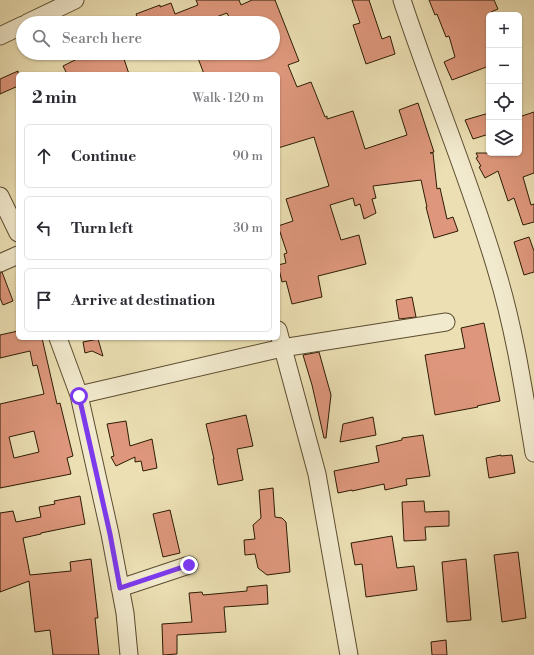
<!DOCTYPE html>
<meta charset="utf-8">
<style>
:root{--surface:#fff;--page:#f2f2f3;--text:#2b2b33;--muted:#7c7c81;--line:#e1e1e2}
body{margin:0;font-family:"Libre Bodoni",serif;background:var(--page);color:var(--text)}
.controls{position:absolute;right:12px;top:12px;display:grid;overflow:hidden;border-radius:6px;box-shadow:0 1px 3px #0004}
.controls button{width:36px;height:36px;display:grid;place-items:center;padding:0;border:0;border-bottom:1px solid var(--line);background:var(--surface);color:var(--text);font:20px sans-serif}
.stop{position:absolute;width:12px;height:12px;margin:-9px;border:3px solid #7c3aed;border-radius:50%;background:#fff}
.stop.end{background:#7c3aed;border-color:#fff;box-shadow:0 1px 4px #0008}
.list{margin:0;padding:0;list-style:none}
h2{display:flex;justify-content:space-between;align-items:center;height:52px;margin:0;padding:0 16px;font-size:17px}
h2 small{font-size:13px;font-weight:400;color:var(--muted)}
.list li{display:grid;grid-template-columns:26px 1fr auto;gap:12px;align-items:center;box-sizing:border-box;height:64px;margin:0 8px 8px;padding:0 8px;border:1px solid var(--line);border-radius:6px}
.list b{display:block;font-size:15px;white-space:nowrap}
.list em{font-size:13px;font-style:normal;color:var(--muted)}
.icon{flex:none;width:22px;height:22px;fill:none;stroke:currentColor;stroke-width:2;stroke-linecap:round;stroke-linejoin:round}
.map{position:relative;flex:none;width:534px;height:655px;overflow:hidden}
.search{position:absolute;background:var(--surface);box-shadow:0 1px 3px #0004;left:16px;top:16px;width:264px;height:44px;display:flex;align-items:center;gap:10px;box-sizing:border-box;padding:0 14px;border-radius:22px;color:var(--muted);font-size:15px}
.panel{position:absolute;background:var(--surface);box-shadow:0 1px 3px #0004;left:16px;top:72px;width:264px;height:268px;border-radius:6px}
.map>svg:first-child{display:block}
.building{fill:#de977c;stroke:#2d1c04;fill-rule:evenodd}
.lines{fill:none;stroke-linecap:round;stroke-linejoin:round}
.minor-casing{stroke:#5c4d30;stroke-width:19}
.minor{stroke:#f2eace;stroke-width:17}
.route{stroke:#7c3aed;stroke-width:5}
</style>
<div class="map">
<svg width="534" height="655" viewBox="0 0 534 655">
<rect width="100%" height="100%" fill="#ebdfb3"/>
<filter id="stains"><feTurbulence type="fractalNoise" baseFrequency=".005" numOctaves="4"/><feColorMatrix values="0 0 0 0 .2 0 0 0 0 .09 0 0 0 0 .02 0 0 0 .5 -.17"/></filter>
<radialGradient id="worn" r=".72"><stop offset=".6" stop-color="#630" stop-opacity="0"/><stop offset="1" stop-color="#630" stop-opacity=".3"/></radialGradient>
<path class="building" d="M196 0H239L241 5 252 0H275L299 61 288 65 297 87 311 82 325 117 327 116V119L353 111 365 149 407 135 399 110 418 103 434 152 430 153H433L437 189 440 188 447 219 453 217 458 231 434 238 426 207H427L421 180 373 186 376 198 372 199 376 213 364 219 360 204 355 206 353 198 330 205 341 240 359 235 366 264 318 276 322 297 292 304 286 281 282 282 278 265 286 263 284 254 287 253 278 226 293 221 286 199 329 186 314 137 278 148V74H204L196 53H273V23H232L227 13 200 23H139L136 14 160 5V7L171 3 175 14 198 5Z
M352 0H369L382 39 390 36 395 54 366 64 353 25 360 23Z
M429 0H494L498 9 491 12 492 15H489V66L452 80 444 62 455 57 449 36 446 37 437 14 435 15Z
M89 53H122L129 74H67L63 66Z
M18 71V86L0 94V79Z
M534 112V173L523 177 531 205 534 204V222L523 225 514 198 508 201 498 171 485 178 479 167 481 166 476 158 478 157 476 153H519V117Z
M489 113V134L473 139 465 120Z
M529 237 534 251V272L524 275 514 242Z
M2 272 13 301 3 305 0 298V273Z
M412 297 416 317 399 319 396 300Z
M484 323 500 401 477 406 478 407 435 415 425 355 465 348 461 328Z
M18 331V338H42L57 404 60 403 73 456 67 458 71 474 0 488V404L44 394 37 365 33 366 30 351 0 358V335ZM34 431 39 452 14 458 9 437Z
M98 339 103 356 92 351 85 353 83 342Z
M319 352 331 395 326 438H324L312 385 303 355Z
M246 415 253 446 237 449 243 480 218 485 213 459H214L206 424Z
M373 417 376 435 340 442 343 424Z
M126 421 130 446 152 439 157 468 143 471 141 461 135 462V457L116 466 111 457 114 456 107 424Z
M423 435 430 476 406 479 407 485 385 490 384 484 352 491V490L338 493 334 471 379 462 376 446 402 440V438Z
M501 455V456L512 455 515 473 489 478 486 458Z
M273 488 275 517 282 518 286 522 290 572 267 575 258 568 255 554 245 555 244 540 255 539 253 525 261 518 259 490Z
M80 496 85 524 41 533V534L23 538 30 575 71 571 70 562 91 559 98 618H95L99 655H53L50 630 35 632 29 581 0 592V513L13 511 16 522 41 517 39 507 55 504 54 501Z
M424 501 425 512 449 511V526L425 527 426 540 404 541 402 502Z
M170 510 180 553 163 557 153 514Z
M392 536 397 568 414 566 417 590 366 597 362 564 355 565 351 543Z
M518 552 526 618 502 622 494 555Z
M466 559 471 620 447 622 442 562Z
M267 585 268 604 224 607 226 632 177 635V654L163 655 162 624 192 622 189 593 202 592 203 595 247 591V587Z
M446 640 447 655H432L431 642Z"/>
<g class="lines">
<defs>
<path id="minor" d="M402 0C432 91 470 180 497 272 515 331 524 393 534 453
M27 23 75 0
M0 36 23 25
M0 196 18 233
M0 263 18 255
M278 330 317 474 349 655
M58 338 79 395 110 534 125 613 129 655
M79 395 282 348 446 322
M120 588 189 565"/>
</defs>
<use href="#minor" class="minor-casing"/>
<use href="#minor" class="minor"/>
</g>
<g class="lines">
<path class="route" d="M79 396 110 534 120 588 189 565"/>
</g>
<rect width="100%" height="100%" filter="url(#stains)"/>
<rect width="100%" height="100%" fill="url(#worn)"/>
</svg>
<div class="controls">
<button>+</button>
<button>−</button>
<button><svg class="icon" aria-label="locate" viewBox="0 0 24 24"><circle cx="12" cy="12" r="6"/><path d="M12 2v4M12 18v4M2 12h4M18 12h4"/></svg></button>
<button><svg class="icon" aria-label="layers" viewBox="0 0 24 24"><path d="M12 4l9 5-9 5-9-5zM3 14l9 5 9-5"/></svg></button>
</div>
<div class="stop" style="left:79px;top:396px"></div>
<div class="stop end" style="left:189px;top:565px"></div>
<div class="search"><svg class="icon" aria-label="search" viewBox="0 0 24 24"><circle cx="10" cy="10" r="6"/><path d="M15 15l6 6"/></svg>Search here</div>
<section class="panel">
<h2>2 min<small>Walk · 120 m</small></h2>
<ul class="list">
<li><svg class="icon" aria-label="ahead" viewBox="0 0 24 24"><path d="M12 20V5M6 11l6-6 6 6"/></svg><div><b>Continue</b></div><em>90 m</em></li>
<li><svg class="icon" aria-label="left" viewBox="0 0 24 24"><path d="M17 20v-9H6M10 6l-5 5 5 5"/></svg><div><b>Turn left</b></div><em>30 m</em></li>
<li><svg class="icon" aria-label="arrive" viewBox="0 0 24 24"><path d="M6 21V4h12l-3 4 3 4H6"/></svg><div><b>Arrive at destination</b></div></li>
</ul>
</section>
</div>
